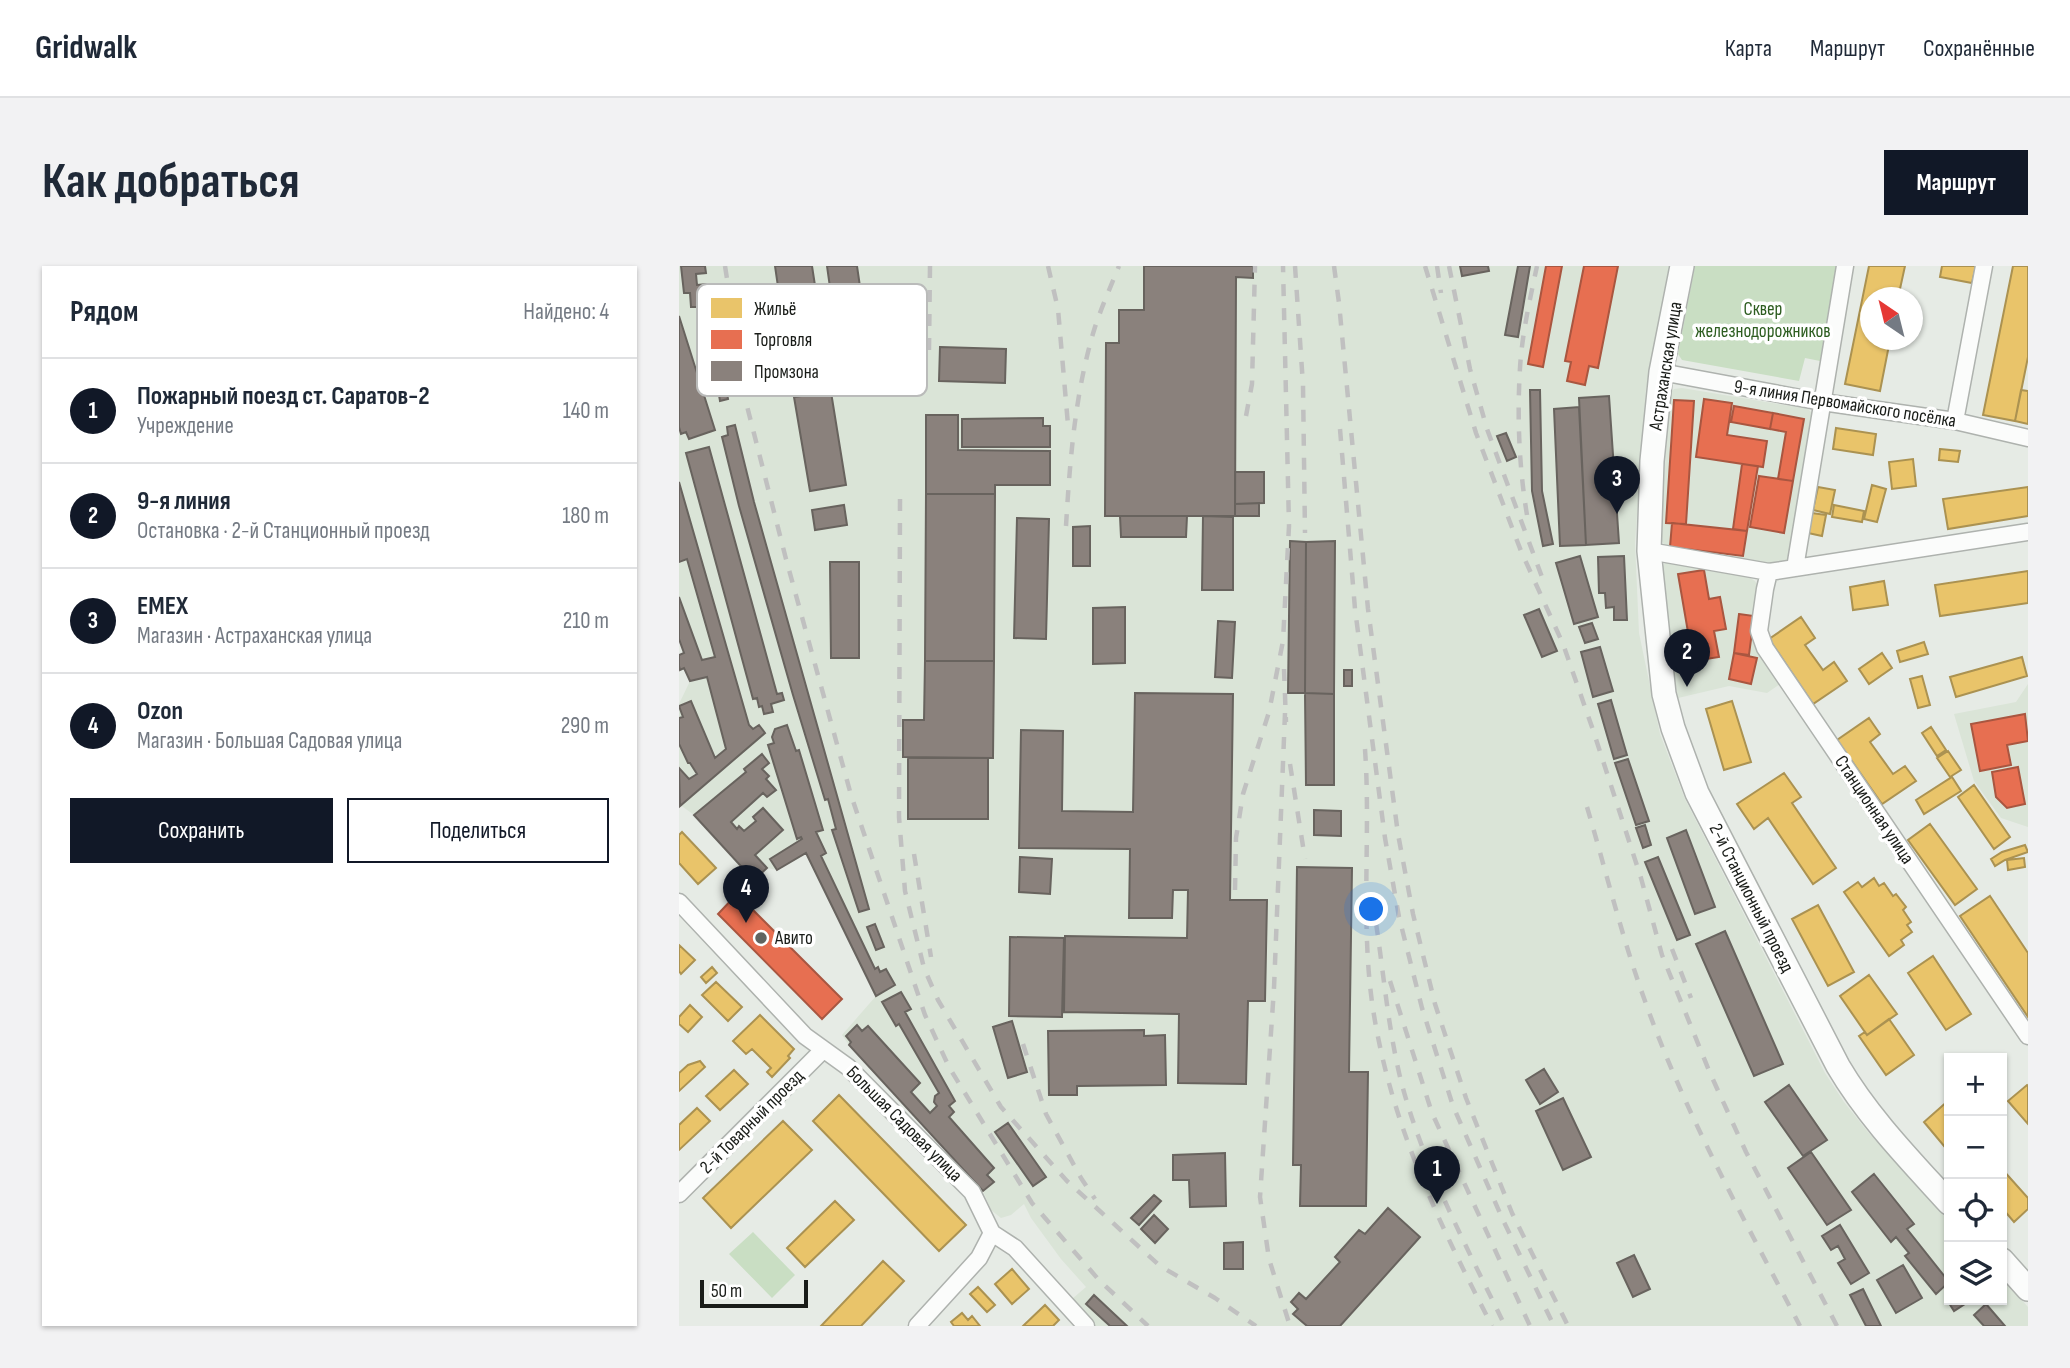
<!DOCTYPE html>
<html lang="ru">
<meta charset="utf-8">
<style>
:root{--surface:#fff;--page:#f2f2f3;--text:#1f2937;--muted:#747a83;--line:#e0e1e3;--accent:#111827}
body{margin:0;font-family:"Sofia Sans Condensed",sans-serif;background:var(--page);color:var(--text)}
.controls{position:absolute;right:21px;bottom:21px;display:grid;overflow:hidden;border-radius:0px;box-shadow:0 2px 5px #0004}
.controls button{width:63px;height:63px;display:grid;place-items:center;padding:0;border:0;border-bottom:2px solid var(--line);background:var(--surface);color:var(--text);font:35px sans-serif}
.compass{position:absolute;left:1181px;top:21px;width:63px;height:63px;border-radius:50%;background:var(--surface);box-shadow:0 2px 5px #0004;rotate:325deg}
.scale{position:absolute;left:21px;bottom:18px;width:108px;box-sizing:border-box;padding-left:7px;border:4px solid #191c18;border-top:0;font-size:19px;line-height:24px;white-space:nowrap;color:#191c18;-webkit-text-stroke:5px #fff;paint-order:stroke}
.you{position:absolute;left:693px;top:644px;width:24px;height:24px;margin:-18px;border:5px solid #fff;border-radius:50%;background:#1a73e8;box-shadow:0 0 0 10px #1a73e833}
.badge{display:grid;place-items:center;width:46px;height:46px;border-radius:50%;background:var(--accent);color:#fff;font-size:23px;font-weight:700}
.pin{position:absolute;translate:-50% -58px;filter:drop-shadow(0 2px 4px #0008)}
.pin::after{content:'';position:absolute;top:37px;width:24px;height:21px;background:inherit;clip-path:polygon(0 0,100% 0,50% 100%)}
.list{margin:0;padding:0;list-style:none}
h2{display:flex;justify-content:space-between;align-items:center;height:91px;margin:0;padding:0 28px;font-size:30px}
h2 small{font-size:23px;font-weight:400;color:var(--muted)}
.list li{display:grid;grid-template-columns:46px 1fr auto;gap:21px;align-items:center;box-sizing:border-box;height:105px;padding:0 28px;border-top:2px solid var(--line)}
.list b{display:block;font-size:26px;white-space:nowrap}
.list p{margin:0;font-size:23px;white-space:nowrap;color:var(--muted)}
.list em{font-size:23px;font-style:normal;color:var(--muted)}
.actions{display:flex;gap:14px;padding:21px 28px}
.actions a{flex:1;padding:16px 0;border:2px solid var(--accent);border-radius:0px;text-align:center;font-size:24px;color:var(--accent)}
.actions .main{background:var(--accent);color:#fff}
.icon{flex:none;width:38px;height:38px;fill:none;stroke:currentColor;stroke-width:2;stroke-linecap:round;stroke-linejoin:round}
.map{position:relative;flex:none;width:1349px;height:1060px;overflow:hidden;border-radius:0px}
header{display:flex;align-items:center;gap:42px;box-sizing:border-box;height:98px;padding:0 35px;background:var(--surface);border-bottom:2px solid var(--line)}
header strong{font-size:33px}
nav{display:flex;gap:38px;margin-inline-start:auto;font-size:24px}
.intro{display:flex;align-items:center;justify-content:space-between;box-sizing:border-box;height:168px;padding:0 42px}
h1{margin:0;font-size:49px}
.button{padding:18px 32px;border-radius:0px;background:var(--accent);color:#fff;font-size:24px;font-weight:700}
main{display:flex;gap:42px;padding:0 42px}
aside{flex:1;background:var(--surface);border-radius:0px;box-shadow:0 2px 5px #0004}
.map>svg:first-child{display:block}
.built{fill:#dae4d7}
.green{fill:#c9dec3}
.homes{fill:#e9c46a;stroke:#ab9251;stroke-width:2}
.shops{fill:#e76f51;stroke:#a95640;stroke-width:2}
.industry{fill:#8a817c;stroke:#68635e;stroke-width:2}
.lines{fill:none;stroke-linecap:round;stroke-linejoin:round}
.minor-casing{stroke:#aeb2ae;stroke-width:19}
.secondary-casing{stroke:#aeb2ae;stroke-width:26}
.minor{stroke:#fbfcfb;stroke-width:16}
.secondary{stroke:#fbfcfb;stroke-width:23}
.rail{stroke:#c0c0c0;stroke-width:4.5;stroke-dasharray:12 12;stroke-linecap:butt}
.poi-dot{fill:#616460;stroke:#fff;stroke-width:2.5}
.labels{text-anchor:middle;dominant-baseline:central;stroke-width:7;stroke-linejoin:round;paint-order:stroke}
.park-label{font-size:19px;fill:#2d5d20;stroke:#fff}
.street-label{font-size:19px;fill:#191c18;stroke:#fff}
.poi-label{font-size:19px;fill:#191c18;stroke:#fff;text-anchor:start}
.key{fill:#fff;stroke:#babbba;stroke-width:2}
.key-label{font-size:19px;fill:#191c18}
</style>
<header>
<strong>Gridwalk</strong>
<nav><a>Карта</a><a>Маршрут</a><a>Сохранённые</a></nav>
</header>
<div class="intro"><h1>Как добраться</h1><a class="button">Маршрут</a></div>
<main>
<aside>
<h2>Рядом<small>Найдено: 4</small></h2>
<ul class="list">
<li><span class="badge">1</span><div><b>Пожарный поезд ст. Саратов-2</b><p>Учреждение</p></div><em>140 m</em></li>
<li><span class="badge">2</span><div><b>9-я линия</b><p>Остановка · 2-й Станционный проезд</p></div><em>180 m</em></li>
<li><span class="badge">3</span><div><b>EMEX</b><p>Магазин · Астраханская улица</p></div><em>210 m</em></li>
<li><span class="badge">4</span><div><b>Ozon</b><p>Магазин · Большая Садовая улица</p></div><em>290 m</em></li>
</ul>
<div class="actions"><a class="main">Сохранить</a><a>Поделиться</a></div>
</aside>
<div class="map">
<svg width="1349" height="1060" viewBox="0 0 1349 1060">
<rect width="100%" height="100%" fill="#e6ebe5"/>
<path class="built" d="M0 0H990L967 123 956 277 960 367 981 468 1006 533 1146 807 1165 836 1189 866 1270 955V1034H1323V1012L1349 1041V1060H415L393 1033 407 1021 382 993 352 952 345 938 332 949 322 952 312 944 304 925 170 779 163 769 197 730 127 588 98 604 88 602 77 612 73 607 70 609 15 549 0 538V438L11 415 5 403 1 404 0 400V389L5 387 0 373Z
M1003 122 1129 143 1133 147 1112 290 1108 294 1090 299 986 280 981 272 991 128 995 123Z
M992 294 1068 310 1076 315 1081 324 1079 339 1101 418 1088 427 1050 420 999 432 988 364 983 303 985 298Z
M1349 418V561L1322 552 1295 515 1275 448 1337 436Z"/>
<path class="green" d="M1016 0H1157L1141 95 1126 92 1120 115 1003 94 999 88Z
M74 966 116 1009 93 1032 50 988Z"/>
<path class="homes" d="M1190 0H1226L1219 32H1192V74H1211L1201 125 1166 118Z
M1263 0H1297L1293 17 1261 11Z
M1334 0H1349V91L1336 155 1304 149Z
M1342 124 1349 125V158L1336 155Z
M1157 162 1197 168 1194 189 1154 183Z
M1261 183 1281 185 1279 196 1260 194Z
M1234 193 1237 220 1213 223 1210 196Z
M1193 219 1207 223 1198 256 1185 253Z
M1139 221 1156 224 1151 248 1134 244Z
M1349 221V250L1269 263 1264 233Z
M1155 239 1185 245 1183 256 1153 251Z
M1133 247 1147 249 1143 270 1129 267Z
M1349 305V337L1261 350 1256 319Z
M1205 315 1209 339 1174 344 1171 321Z
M1122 351 1136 372 1126 379 1144 404 1155 396 1168 415 1134 438 1090 373Z
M1245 376 1249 388 1221 396 1218 385Z
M1203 387 1213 402 1190 418 1180 403Z
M1343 391 1348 410 1277 431 1271 411Z
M1243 410 1251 439 1239 442 1231 413Z
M1053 435 1072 496 1045 504 1027 443Z
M1190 452 1201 468 1191 476 1214 508 1226 500 1237 515 1203 538 1158 474Z
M1252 461 1267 484 1258 490 1243 467Z
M1269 485 1282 504 1271 511 1258 492Z
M1105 507 1122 531 1113 537 1157 602 1134 618 1089 552 1075 563 1058 538Z
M1273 511 1282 525 1245 548 1237 534Z
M1295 519 1331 571 1315 583 1279 531Z
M1251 558 1298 623 1276 639 1229 574Z
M3 566 37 602 19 618 0 597V569Z
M1346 579 1349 586 1326 594 1316 600 1312 593 1323 586Z
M1345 592 1346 601 1329 604 1328 594Z
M1195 612 1200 620 1205 617 1214 630 1217 628 1227 641 1224 644 1232 656 1228 659 1233 666 1222 674 1225 679 1210 690 1165 626 1179 616 1183 621Z
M1311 630 1349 687V751L1281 650Z
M1139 639 1175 706 1149 720 1113 653Z
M0 679 16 694 2 708 0 705Z
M1254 690 1292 748 1267 764 1229 707Z
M33 701 38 707 27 717 22 711Z
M1190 709 1218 748 1188 769 1161 730Z
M37 716 63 741 49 755 23 729Z
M11 739 23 751 9 766 0 758V751Z
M81 749 115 783 109 790 111 792 93 811 88 806 92 802 73 783 67 788 54 775Z
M1210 753 1235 789 1207 809 1180 770 1186 766 1188 769Z
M21 795 26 801 0 825V807L9 799Z
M55 804 69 818 41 844 27 830Z
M1348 819 1349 820V858L1329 835Z
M160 829 287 959 260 985 134 855Z
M1270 834V886L1245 856Z
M18 842 31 855 0 884V859Z
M104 855 133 884 52 962 24 932Z
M1323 903 1349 932V943L1335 956 1323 942Z
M156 935 175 954 126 1001 108 982Z
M204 995 225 1015 182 1060H142Z
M333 1003 350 1023 333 1038 316 1018Z
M299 1021 316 1039 308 1046 291 1028Z
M366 1039 380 1054 374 1060H344Z
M283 1047 289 1054 293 1050 301 1060H275L272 1056Z"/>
<path class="shops" d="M867 0H883L864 101 849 98Z
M905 0H939L919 102 910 100 906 119 888 115 892 96 886 95Z
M1025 133 1053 137 1048 169 1088 175 1084 201 1017 191Z
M995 134 1015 135 1007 258 987 257Z
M1055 140 1094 147 1091 163 1052 156Z
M1094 147 1125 153 1114 215 1099 213 1107 166 1091 163Z
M1063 198 1079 200 1068 265 1054 263Z
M1080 210 1114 215 1105 267 1071 261Z
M993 257 1068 265 1064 290 991 281Z
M1025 304 1030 333 1041 331 1047 363 1035 365 1040 391 1014 395 999 308Z
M1060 348 1075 350 1070 389 1055 387Z
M1055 387 1078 392 1072 418 1050 413Z
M1346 448 1349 475 1328 479 1332 499 1301 505 1292 458Z
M1339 501 1346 538 1328 542 1317 531 1313 506Z
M58 628 163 733 143 753 39 648Z"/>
<path class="industry" d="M2 0H26L27 7 17 8 18 19 27 18 30 48 21 49V41H12L11 27H5Z
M96 0H133L145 78 108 83Z
M148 0H178L194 110 164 114Z
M465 0H574V12L557 11 556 250H426L427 77H440V44H465Z
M781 0H809L810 5 783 10Z
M839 0H851L839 71 826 69Z
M0 50 36 164 10 173 7 166 2 168 0 161Z
M145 78 152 126 115 131 108 83Z
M261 81 327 83 326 117 260 115Z
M45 110 49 133 41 135 37 111Z
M851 124H861L863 225 874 278 864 280 853 225Z
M152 126 167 219 131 225 115 131Z
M930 130 940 277 907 279 900 132Z
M900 141 907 279 881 280 875 143Z
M247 149H279V184L371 185V219H316V228H247Z
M364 152V160H371V181H283V153Z
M56 159 75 236 190 643 180 646 153 564 157 563 149 533 146 534 114 429 60 240 43 171 49 169 48 161Z
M827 167 837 191 828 195 818 170Z
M30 181 98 428 103 427 105 434 92 438 94 446 85 448 83 440 80 441 78 432 74 433 7 187Z
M556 206H585V237L556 238Z
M0 216 70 459 74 463 80 459 86 467 1 540 0 502 10 513 18 508 11 497H9L0 478V452L4 451 0 440 12 435 36 492 47 483 28 411 11 415 5 402 1 404 0 400V389L5 387 0 373V331L23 394 36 391 8 293 0 296Z
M247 228H316L315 395H246Z
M580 237V250H556V238Z
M165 239 168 259 136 264 133 244Z
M441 250H508L507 271H442Z
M524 250 554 251V324H523Z
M338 252 370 253 367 373 335 372Z
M411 260V300H394V261Z
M611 275 627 276 626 427H609Z
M656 275 655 428 626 427 627 276Z
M901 290 919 351 895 358 877 297Z
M945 290 948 354H935V341L927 342 926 327H920L919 291Z
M151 296H180V392H152Z
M446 341V397L414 398V342Z
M860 343 878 385 863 391 845 349Z
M539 355 556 356 553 412 536 411Z
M913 357 919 373 906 377 900 361Z
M921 381 934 425 914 431 902 386Z
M246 395H315L314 492 224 491V454H245Z
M665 404H673V420H665Z
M456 427 554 428 551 634H588L586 735H569L567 818 499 817 500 748 385 746 386 670 508 672 509 624H494L493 652H450L451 583 340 582 342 464 384 465 383 545 454 546Z
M626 427 655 428V519H627Z
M932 434 948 489 935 493 919 438Z
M108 459 117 485 120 484 144 564 137 566 147 587 142 590 196 703 199 701 201 706 207 703 216 719 197 730 127 587 98 604 91 593 123 573 122 571 118 573 89 479 95 477 93 471 96 463Z
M83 488 90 497 83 503 90 510 87 513 97 524 88 531 84 527 52 556 58 563 60 560 65 565 77 555 74 551 84 542 104 564 76 589 88 602 77 612 73 607 70 609 15 549 67 506 65 503Z
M229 492H309V553H229Z
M949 493 970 555 957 559 936 497Z
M635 544 662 545V570L635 569Z
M966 559 972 579 964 582 957 562Z
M1007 564 1036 641 1016 648 988 572Z
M341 591 373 593 371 628 340 626Z
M979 591 1011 669 998 674 966 596Z
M618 601 673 602 670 806H689L687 940H621L622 899H614Z
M196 658 205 681 197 684 188 661Z
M1046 665 1104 798 1075 810 1017 678Z
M331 671 385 672 383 751 330 750Z
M222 726 232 743 226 746 276 835 270 840 275 846 270 851 315 902 308 909 315 916 304 925 170 779 172 776 167 770 178 759 183 765 189 760 241 817 232 826 251 847 258 840 255 836 256 830 260 827 220 758 217 760 203 736Z
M333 755 348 806 329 812 314 761Z
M465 764V770L486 769 487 819 398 820V829H370L369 765Z
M865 803 879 826 861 838 847 814Z
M1110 819 1148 874 1124 890 1086 836Z
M884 832 912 891 884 904 857 845Z
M329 857 367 911 354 920 316 866Z
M1132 886 1172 944 1148 959 1109 902Z
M546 887 547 940 511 941 510 914H494V889Z
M1195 908 1235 958 1228 963 1270 1016 1257 1028 1226 990 1230 987 1217 971 1212 976 1173 926Z
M475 929 482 935 460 959 452 952Z
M709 942 741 971 661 1060H628L614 1048 619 1043 612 1036 620 1027 627 1033 661 996 656 991 680 964 686 968Z
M475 949 489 963 476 977 462 963Z
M1161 959 1190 1007 1172 1018 1159 997 1166 993 1159 980 1152 984 1143 970Z
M564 976V1003H545V977Z
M955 989 971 1023 954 1031 938 997Z
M1224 999 1243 1032 1217 1047 1198 1014Z
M1184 1023 1202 1060H1187L1171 1029Z
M415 1029 448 1060H431L407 1038Z
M1270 1032V1034H1292L1275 1045 1268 1034Z
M1307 1038 1326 1060H1305L1295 1049Z"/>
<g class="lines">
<defs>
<path id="minor" d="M982 106 1143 136 1276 155 1349 172
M1276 155 1305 0
M970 285 1090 306 1349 266
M1116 302 1166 0
M1090 306 1086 323 1080 365 1086 382 1349 770
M0 636 126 770 169 801 293 926 313 967 336 982 407 1060
M0 928 144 784
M238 1060 300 992 313 967"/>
<path id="secondary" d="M1003 0 982 106 973 195 970 285 985 428 994 462 1018 527 1159 800C1189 851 1230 893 1270 937
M1323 994 1349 1023"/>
</defs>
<use href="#minor" class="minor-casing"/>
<use href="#secondary" class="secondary-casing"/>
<use href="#minor" class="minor"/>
<use href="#secondary" class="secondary"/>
<path class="rail" d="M46 0 68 140 107 293 172 529 246 749 270 801 353 937 420 1014 469 1060
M369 0 379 43 389 159
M616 0 624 119 626 267
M655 0 660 37 689 343 719 568 734 648 756 738 787 832 833 947 889 1060
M746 0 797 167 842 285 884 378 914 464 962 612 983 689 1031 807 1067 886 1158 1060
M758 0 762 27
M770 0 791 103 808 163 863 311
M250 84 251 0
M567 150 573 118 576 0
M661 163 676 343 706 572 720 651 743 742 774 840 824 954 875 1060
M221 233 220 551 226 625 245 702 259 734 322 841 388 915 481 1000 536 1032 577 1060
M848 249C840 201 838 151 841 102 843 68 851 33 858 0
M387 260C391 193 396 126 416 61 423 40 432 20 440 0
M605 403 607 456
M606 447 595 722 581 931 590 993 611 1060
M686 483C692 569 681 657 694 743 712 859 760 957 813 1060
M611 498 626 593
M908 541C927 605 943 672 966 735 1006 848 1065 953 1121 1060
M235 588 252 691
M556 624 557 572 564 528 590 446 604 375 610 260 604 0
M697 657C705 710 709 762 722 815 744 900 788 981 826 1060
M993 683 1012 732
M711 715 753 847 851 1060
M344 778 367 848 402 912 416 933"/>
</g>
<circle class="poi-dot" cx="82" cy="672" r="7"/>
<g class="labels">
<g class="park-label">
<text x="1084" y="43">Сквер<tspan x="1084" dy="22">железнодорожников</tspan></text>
</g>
<g class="street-label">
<text transform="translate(987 100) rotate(-81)">Астраханская улица</text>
<text transform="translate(1166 138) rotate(9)">9-я линия Первомайского посёлка</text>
<text transform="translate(1195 544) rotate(56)">Станционная улица</text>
<text transform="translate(1072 632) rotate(63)">2-й Станционный проезд</text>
<text transform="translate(73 856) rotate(-45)">2-й Товарный проезд</text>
<text transform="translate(225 858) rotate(45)">Большая Садовая улица</text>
</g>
<g class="poi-label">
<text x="96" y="672">Авито</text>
</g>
</g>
<rect x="18" y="18" width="230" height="112" rx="10" class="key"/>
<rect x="32" y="32" width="31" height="20" fill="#e9c46a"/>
<rect x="32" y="64" width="31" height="19" fill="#e76f51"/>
<rect x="32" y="95" width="31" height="20" fill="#8a817c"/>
<g class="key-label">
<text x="75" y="49">Жильё</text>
<text x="75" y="80">Торговля</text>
<text x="75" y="112">Промзона</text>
</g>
</svg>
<div class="controls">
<button>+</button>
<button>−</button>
<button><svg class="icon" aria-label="locate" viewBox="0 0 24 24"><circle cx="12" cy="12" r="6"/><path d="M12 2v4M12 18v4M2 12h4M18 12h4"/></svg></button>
<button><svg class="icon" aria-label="layers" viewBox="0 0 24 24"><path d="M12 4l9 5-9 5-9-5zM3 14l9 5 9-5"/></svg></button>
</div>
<svg class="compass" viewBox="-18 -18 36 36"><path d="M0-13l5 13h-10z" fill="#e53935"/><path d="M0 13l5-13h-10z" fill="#747a83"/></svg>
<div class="scale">50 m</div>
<div class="you"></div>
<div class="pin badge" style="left:758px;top:938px">1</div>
<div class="pin badge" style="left:1008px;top:421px">2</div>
<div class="pin badge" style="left:938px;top:248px">3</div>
<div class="pin badge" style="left:67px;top:657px">4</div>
</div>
</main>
